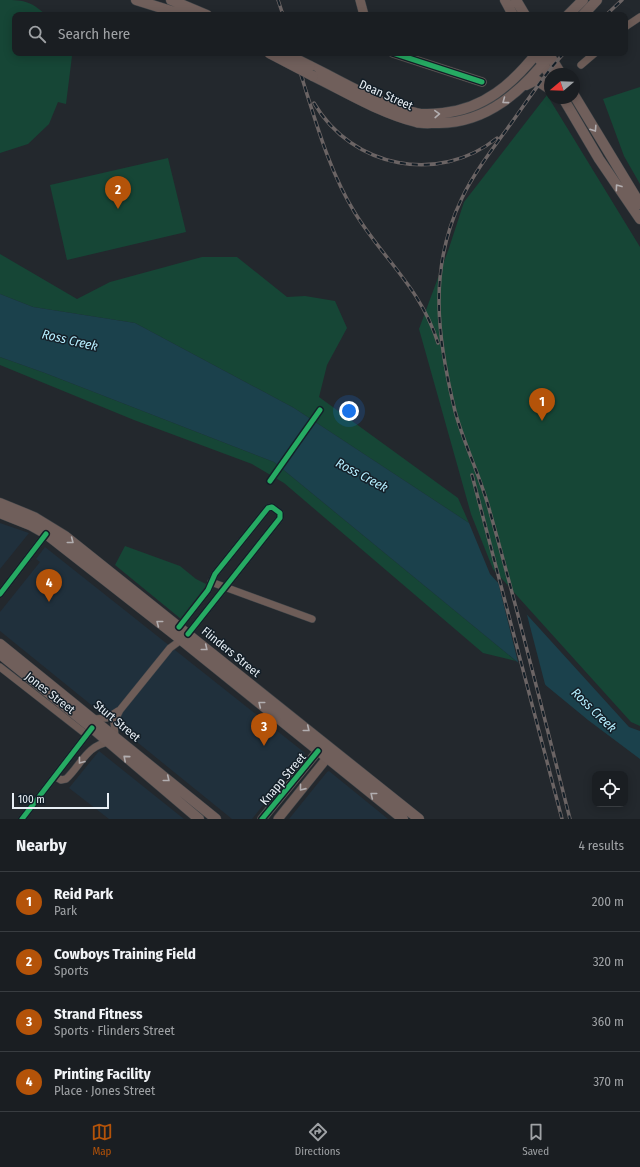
<!DOCTYPE html>
<meta charset="utf-8">
<style>
:root{--surface:#1a1e22;--page:#23272a;--text:#f1f3f6;--muted:#9fa2a5;--line:#383c40;--accent:#b45309}
body{margin:0;font-family:"Fira Sans Condensed",sans-serif;background:var(--page);color:var(--text)}
.controls{position:absolute;right:12px;bottom:12px;display:grid;overflow:hidden;border-radius:8px;box-shadow:0 2px 10px #0003}
.controls button{width:36px;height:36px;display:grid;place-items:center;padding:0;border:0;border-bottom:1px solid var(--line);background:var(--surface);color:var(--text);font:20px sans-serif}
.compass{position:absolute;left:544px;top:68px;width:36px;height:36px;border-radius:50%;background:var(--surface);box-shadow:0 2px 10px #0003;rotate:251deg}
.scale{position:absolute;left:12px;bottom:10px;width:97px;box-sizing:border-box;padding-left:4px;border:2px solid #e8eff5;border-top:0;font-size:11px;line-height:14px;white-space:nowrap;color:#e8eff5;-webkit-text-stroke:3px #141f28;paint-order:stroke}
.you{position:absolute;left:349px;top:411px;width:14px;height:14px;margin:-10px;border:3px solid #fff;border-radius:50%;background:#1a73e8;box-shadow:0 0 0 6px #1a73e833}
.badge{display:grid;place-items:center;width:26px;height:26px;border-radius:50%;background:var(--accent);color:#fff;font-size:13px;font-weight:700}
.pin{position:absolute;translate:-50% -33px;filter:drop-shadow(0 1px 2px #0008)}
.pin::after{content:'';position:absolute;top:21px;width:14px;height:12px;background:inherit;clip-path:polygon(0 0,100% 0,50% 100%)}
.list{margin:0;padding:0;list-style:none}
h2{display:flex;justify-content:space-between;align-items:center;height:52px;margin:0;padding:0 16px;font-size:17px}
h2 small{font-size:13px;font-weight:400;color:var(--muted)}
.list li{display:grid;grid-template-columns:26px 1fr auto;gap:12px;align-items:center;box-sizing:border-box;height:60px;padding:0 16px;border-top:1px solid var(--line)}
.list b{display:block;font-size:15px;white-space:nowrap}
.list p{margin:0;font-size:13px;white-space:nowrap;color:var(--muted)}
.list em{font-size:13px;font-style:normal;color:var(--muted)}
.icon{flex:none;width:22px;height:22px;fill:none;stroke:currentColor;stroke-width:2;stroke-linecap:round;stroke-linejoin:round}
.map{position:relative;flex:none;width:640px;height:819px;overflow:hidden}
.search{position:absolute;background:var(--surface);box-shadow:0 2px 10px #0003;left:12px;right:12px;top:12px;height:44px;display:flex;align-items:center;gap:10px;box-sizing:border-box;padding:0 14px;border-radius:8px;color:var(--muted);font-size:15px}
.sheet{height:292px;background:var(--surface)}
nav{display:flex;justify-content:space-around;align-items:center;box-sizing:border-box;height:56px;border-top:1px solid var(--line);background:var(--surface);font-size:11px;color:var(--muted)}
nav a{display:grid;justify-items:center;gap:2px}
nav .on{color:var(--accent)}
.map>svg:first-child{display:block}
.built{fill:#20303c}
.green{fill:#164636}
.water{fill:#1b414c}
.pier{fill:#23282d}
.lines{fill:none;stroke-linecap:round;stroke-linejoin:round}
.minor-casing{stroke:#3f4448;stroke-width:8}
.tertiary-casing{stroke:#3f4448;stroke-width:10}
.secondary-casing{stroke:#3f4448;stroke-width:11}
.minor{stroke:#6e5d58;stroke-width:7}
.tertiary{stroke:#6e5d58;stroke-width:9}
.secondary{stroke:#705f5b;stroke-width:10}
.rail-casing{stroke:#6b6464;stroke-width:3.5}
.rail{stroke:#141f28;stroke-width:2;stroke-dasharray:6;stroke-linecap:butt}
.secondary-bridge-casing{stroke:#3f4448;stroke-width:11;stroke-linecap:butt}
.secondary-bridge{stroke:#705f5b;stroke-width:10}
.cycleway-casing{stroke:#141f28;stroke-width:8}
.cycleway{stroke:#26ab63;stroke-width:5}
.oneway{stroke:#b2aeb0}
.oneway2{stroke:#b1adae}
.labels{text-anchor:middle;dominant-baseline:central;stroke-width:3;stroke-linejoin:round;paint-order:stroke}
.street-label{font-size:12px;fill:#e8eff5;stroke:#141f28}
.water-label{font-size:13px;font-style:italic;fill:#b5eefe;stroke:#141f28}
</style>
<div class="map">
<svg width="640" height="819" viewBox="0 0 640 819">
<rect width="100%" height="100%" fill="#23282d"/>
<path class="built" d="M0 523 29 533 0 569Z
M45 547 305 753 252 819H232L0 631V612L40 562 36 559Z
M99 751 184 819H109L69 788Z
M329 771 388 819H289L327 772Z"/>
<path class="green" d="M0 0C24 0 29 0 46 15H15V53H65L66 56H72L66 104 58 102 49 124 28 144 0 153Z
M640 87V184L624 156 603 99Z
M547 95 640 247V726L631 722 493 569 471 514 419 329 449 248 464 202Z
M168 158 186 232 67 260 50 185Z
M0 254 77 299 110 282 202 257H237L287 297 305 296 335 301 347 328 327 365 319 397 458 498 469 523 294 408 135 323 33 307 0 294Z
M0 357 45 373 274 462 516 661 483 653 284 483 252 464 134 420 0 365Z
M125 546 180 566 196 579 208 585 181 619 115 565Z"/>
<path class="water" d="M0 294 33 307 135 323 294 408 469 523 490 574 629 727 640 731V759L588 720 274 462 45 373 0 357Z"/>
<path class="pier" d="M497 578 526 611 546 688 519 666Z"/>
<g class="lines">
<defs>
<path id="minor" d="M625 27 640 17
M581 65 595 53
M211 582 312 619
M0 594 46 534
M179 627 208 590 215 574 268 508 272 507 280 513V518L188 634
M0 667 87 735
M94 719 107 718 118 711
M115 737 114 722 120 710 170 648 181 640
M56 777 61 780 66 779C81 765 87 745 109 742
M22 819 92 728"/>
<path id="tertiary" d="M360 0 364 15
M393 53 482 82
M262 819 318 751
M278 819 327 758"/>
<path id="secondary" d="M136 0 184 15
M171 0 207 15
M505 0 513 15
M516 0 525 15
M568 15 583 0
M583 15 597 0
M548 53 561 74
M540 60 550 75
M310 66C343 82 380 105 416 113 424 115 434 114 443 113 484 109 512 84 537 53
M313 76C346 92 380 113 416 122 422 124 430 123 437 123 487 124 523 90 552 53
M526 85 536 80 550 89
M574 95 640 204
M563 98 599 159 640 219
M0 503 34 517 65 536 419 819
M0 513 30 525 46 534 175 635 403 819
M0 644 216 819
M0 654 92 728 199 819"/>
</defs>
<use href="#minor" class="minor-casing"/>
<use href="#tertiary" class="tertiary-casing"/>
<use href="#secondary" class="secondary-casing"/>
<use href="#minor" class="minor"/>
<use href="#tertiary" class="tertiary"/>
<use href="#secondary" class="secondary"/>
<defs>
<path id="rail" d="M278 0 283 15
M606 15 622 0
M295 53 303 80
M564 53C543 76 526 103 507 129 491 151 474 173 462 198 428 268 437 337 455 411 464 445 481 477 490 512 519 614 544 717 570 819
M301 75C316 122 329 171 355 213 384 260 420 287 438 343
M314 103C352 168 439 185 497 138
M472 475 562 819"/>
</defs>
<use href="#rail" class="rail-casing"/>
<use href="#rail" class="rail"/>
<defs>
<path id="secondary-bridge" d="M269 53 313 76
M284 53 310 66"/>
</defs>
<use href="#secondary-bridge" class="secondary-bridge-casing"/>
<use href="#secondary-bridge" class="secondary-bridge"/>
<defs>
<path id="cycleway" d="M393 53 482 82
M270 481 320 410
M0 594 46 534
M179 627 208 590 215 574 268 508 272 507 280 513V518L188 634
M22 819 92 728
M262 819 318 751"/>
</defs>
<use href="#cycleway" class="cycleway-casing"/>
<use href="#cycleway" class="cycleway"/>
</g>
<defs><path id="oneway-chevron" d="M-2-3.5L2.5 0L-2 3.5" fill="none" stroke-width="1.6" stroke-linecap="round" stroke-linejoin="round"/></defs>
<g class="oneway">
<use href="#oneway-chevron" transform="translate(505 101) rotate(143)"/>
<use href="#oneway-chevron" transform="translate(437 114) rotate(-2)"/>
<use href="#oneway-chevron" transform="translate(594 129) rotate(57)"/>
<use href="#oneway-chevron" transform="translate(618 187) rotate(-126)"/>
<use href="#oneway-chevron" transform="translate(71 541) rotate(38)"/>
<use href="#oneway-chevron" transform="translate(159 623) rotate(-142)"/>
<use href="#oneway-chevron" transform="translate(205 648) rotate(39)"/>
<use href="#oneway-chevron" transform="translate(261 704) rotate(-141)"/>
<use href="#oneway-chevron" transform="translate(307 729) rotate(39)"/>
<use href="#oneway-chevron" transform="translate(126 758) rotate(-139)"/>
<use href="#oneway-chevron" transform="translate(167 779) rotate(39)"/>
<use href="#oneway-chevron" transform="translate(373 795) rotate(-141)"/>
</g>
<g class="oneway2">
<use href="#oneway-chevron" transform="translate(81 761) rotate(128)"/>
<use href="#oneway-chevron" transform="translate(302 788) rotate(129)"/>
</g>
<g class="labels">
<g class="street-label">
<text transform="translate(386 95) rotate(24)">Dean Street</text>
<text transform="translate(231 652) rotate(39)">Flinders Street</text>
<text transform="translate(50 693) rotate(38)">Jones Street</text>
<text transform="translate(117 721) rotate(40)">Sturt Street</text>
<text transform="translate(283 779) rotate(-50)">Knapp Street</text>
</g>
<g class="water-label">
<text transform="translate(70 340) rotate(13)">Ross Creek</text>
<text transform="translate(362 475) rotate(28)">Ross Creek</text>
<text transform="translate(594 710) rotate(44)">Ross Creek</text>
</g>
</g>
</svg>
<div class="controls">
<button><svg class="icon" aria-label="locate" viewBox="0 0 24 24"><circle cx="12" cy="12" r="6"/><path d="M12 2v4M12 18v4M2 12h4M18 12h4"/></svg></button>
</div>
<svg class="compass" viewBox="-18 -18 36 36"><path d="M0-13l5 13h-10z" fill="#e53935"/><path d="M0 13l5-13h-10z" fill="#9fa2a5"/></svg>
<div class="scale">100 m</div>
<div class="you"></div>
<div class="pin badge" style="left:542px;top:421px">1</div>
<div class="pin badge" style="left:118px;top:209px">2</div>
<div class="pin badge" style="left:264px;top:746px">3</div>
<div class="pin badge" style="left:49px;top:602px">4</div>
<div class="search"><svg class="icon" aria-label="search" viewBox="0 0 24 24"><circle cx="10" cy="10" r="6"/><path d="M15 15l6 6"/></svg>Search here</div>
</div>
<section class="sheet">
<h2>Nearby<small>4 results</small></h2>
<ul class="list">
<li><span class="badge">1</span><div><b>Reid Park</b><p>Park</p></div><em>200 m</em></li>
<li><span class="badge">2</span><div><b>Cowboys Training Field</b><p>Sports</p></div><em>320 m</em></li>
<li><span class="badge">3</span><div><b>Strand Fitness</b><p>Sports · Flinders Street</p></div><em>360 m</em></li>
<li><span class="badge">4</span><div><b>Printing Facility</b><p>Place · Jones Street</p></div><em>370 m</em></li>
</ul>
</section>
<nav>
<a class="on"><svg class="icon" aria-label="map" viewBox="0 0 24 24"><path d="M3 6l6-2 6 2 6-2v14l-6 2-6-2-6 2zM9 4v14M15 6v14"/></svg>Map</a>
<a><svg class="icon" aria-label="directions" viewBox="0 0 24 24"><path d="M12 3l9 9-9 9-9-9zM9 14v-3h6M13 9l2 2-2 2"/></svg>Directions</a>
<a><svg class="icon" aria-label="saved" viewBox="0 0 24 24"><path d="M7 4h10v16l-5-4-5 4z"/></svg>Saved</a>
</nav>
